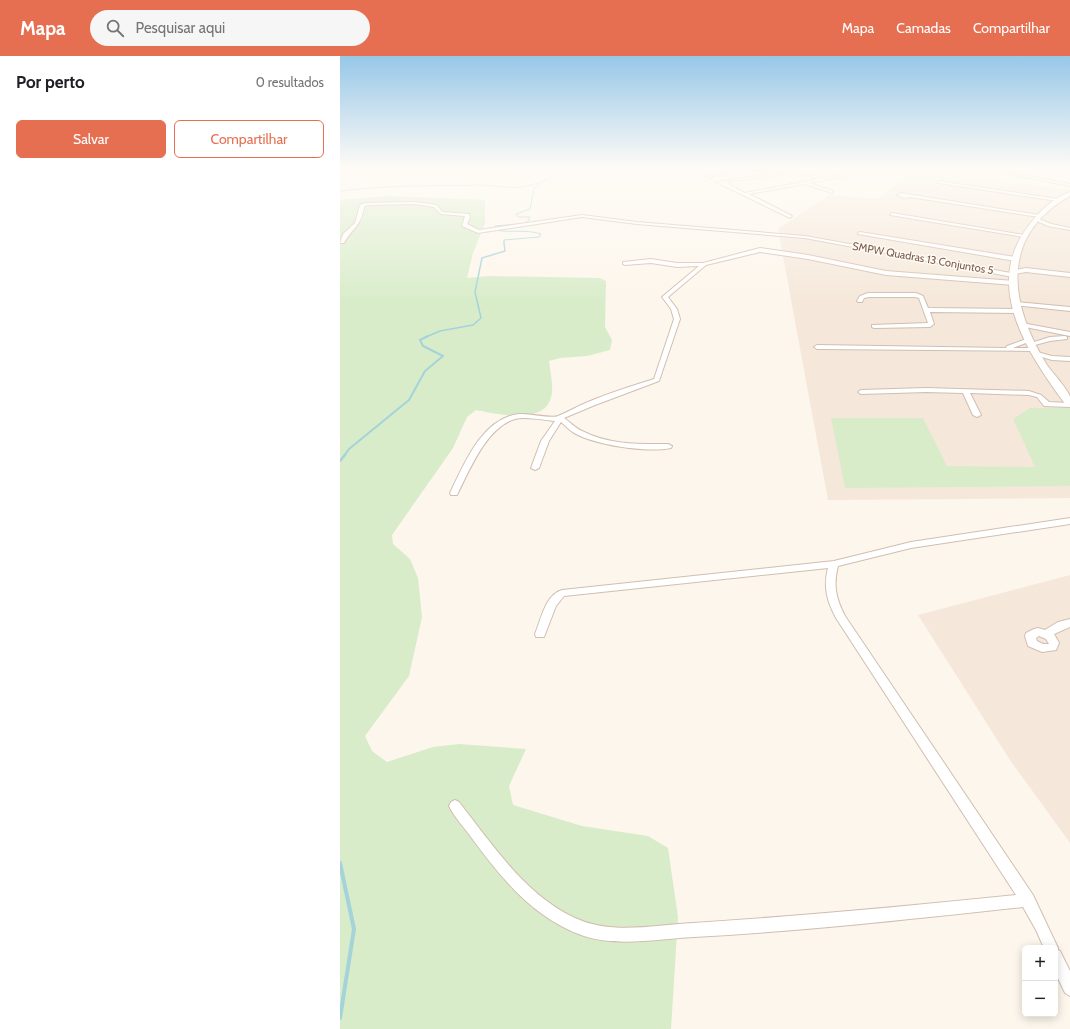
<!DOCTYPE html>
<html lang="pt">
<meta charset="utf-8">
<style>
:root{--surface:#fff;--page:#f6f6f6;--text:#202124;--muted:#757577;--line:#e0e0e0;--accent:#e76f51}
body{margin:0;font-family:Cabin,sans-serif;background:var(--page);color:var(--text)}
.controls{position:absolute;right:12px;bottom:12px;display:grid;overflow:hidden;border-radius:6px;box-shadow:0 2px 10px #0003}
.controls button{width:36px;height:36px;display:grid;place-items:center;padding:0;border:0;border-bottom:1px solid var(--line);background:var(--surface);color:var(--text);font:20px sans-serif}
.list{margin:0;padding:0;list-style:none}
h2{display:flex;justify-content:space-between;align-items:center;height:52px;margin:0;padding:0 16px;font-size:17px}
h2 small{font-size:13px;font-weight:400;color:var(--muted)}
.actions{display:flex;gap:8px;padding:12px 16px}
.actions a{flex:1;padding:9px 0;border:1px solid var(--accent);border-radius:6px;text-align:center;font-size:14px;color:var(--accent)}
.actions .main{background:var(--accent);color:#fff}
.icon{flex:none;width:22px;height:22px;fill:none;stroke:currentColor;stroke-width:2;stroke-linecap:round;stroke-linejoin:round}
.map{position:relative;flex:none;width:730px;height:973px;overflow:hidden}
header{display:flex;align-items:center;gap:24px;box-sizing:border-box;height:56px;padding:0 20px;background:var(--accent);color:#fff}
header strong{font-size:19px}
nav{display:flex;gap:22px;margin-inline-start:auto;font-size:14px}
.search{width:280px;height:36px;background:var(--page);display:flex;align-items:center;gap:10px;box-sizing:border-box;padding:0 14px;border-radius:22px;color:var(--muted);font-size:15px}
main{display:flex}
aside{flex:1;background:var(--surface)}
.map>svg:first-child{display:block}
.residential{fill:#f5e8da}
.green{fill:#d8ecc9}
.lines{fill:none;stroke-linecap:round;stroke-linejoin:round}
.stream-far4{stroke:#a5d3da;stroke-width:1}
.stream-far3{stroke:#a5d3da;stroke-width:1.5}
.stream-far2{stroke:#a5d3da;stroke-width:2}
.stream-far1{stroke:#a5d3da;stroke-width:2.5}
.stream{stroke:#a5d3da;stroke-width:4}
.street-casing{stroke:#d1beb0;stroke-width:2}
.secondary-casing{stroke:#d6c0b0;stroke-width:2}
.street{fill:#fff;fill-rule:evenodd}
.secondary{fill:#fff;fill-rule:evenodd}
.labels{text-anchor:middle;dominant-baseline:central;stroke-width:3;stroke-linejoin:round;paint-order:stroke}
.far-street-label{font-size:11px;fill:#7a5c4d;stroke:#fffaf3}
</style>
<header>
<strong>Mapa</strong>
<div class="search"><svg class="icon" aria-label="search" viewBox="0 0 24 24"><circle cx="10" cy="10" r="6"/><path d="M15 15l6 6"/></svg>Pesquisar aqui</div>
<nav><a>Mapa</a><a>Camadas</a><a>Compartilhar</a></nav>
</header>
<main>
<aside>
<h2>Por perto<small>0 resultados</small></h2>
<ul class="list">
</ul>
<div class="actions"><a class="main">Salvar</a><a>Compartilhar</a></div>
</aside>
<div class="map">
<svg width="730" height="973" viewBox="0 0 730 973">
<rect width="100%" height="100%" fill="#fdf6ec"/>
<path class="residential" d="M575 114 730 134V442L488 444 438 173 489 139 538 143Z
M730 519V787L670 704 578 559Z"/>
<path class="green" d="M47 140 145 144V167L133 197 127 222 148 220 260 222 266 225 265 271 272 284 270 294 247 300 220 302 209 305C210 315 213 326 212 336 209 371 158 358 136 354L127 361 113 392 52 479 53 488 70 503 78 522 82 561 69 620 25 680 32 695 47 706 93 691 119 688 186 693 169 730 173 749 242 770 308 780 328 792 338 861 331 973H0V144Z
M690 352H730V430L505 432 491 362H583L607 410 695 411 673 363Z"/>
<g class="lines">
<path class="stream-far4" d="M0 135C46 129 93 130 140 129 150 129 174 133 182 131 196 128 213 124 222 112
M164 187V184L199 181 201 178C186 173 170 177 155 174V170L187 167 190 161H178L176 158 190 153 194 132 204 125"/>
<path class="stream-far3" d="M86 281 100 275 133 269 141 262 135 236 142 202 165 195 164 186"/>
<path class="stream-far2" d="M4 400 9 393 69 344 85 315 103 300 83 290 80 284 88 280"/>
<path class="stream-far1" d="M0 405 5 399"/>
<path class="stream" d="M0 807 14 873 0 962"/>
<defs>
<path id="street" d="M424 112H436L371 120 373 121 371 122 364 119Z
M452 112C464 112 474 123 485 122 501 121 517 111 532 112L507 120 469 127 493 135 492 137 465 128 409 138 452 160 450 162 376 126 456 114ZM460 116 478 123 405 137 385 126Z
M640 112H648L730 128V130Z
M599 125 718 143 720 144 718 145 598 127Z
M561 137 699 159 701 160 699 161 570 141 564 142 557 139Z
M75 146 97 149 102 156 129 158 130 161 127 168 139 174 242 159 297 166 465 180 671 217V215L686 212 730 217V221L686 216 674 218 676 219 673 221 465 182 297 168 242 161 138 177 122 170 125 160 101 158 94 151 75 148 27 149 24 151C21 171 12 172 4 187H0L3 178 15 167 20 149 26 147Z
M552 157 684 179 686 180 684 181 550 159Z
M697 162 711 168 730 172V174L708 170 695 164Z
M520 176 675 201 678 203 675 205 518 178V177Z
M420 192 468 199 546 215 674 225 677 227 674 229 546 219 468 203 420 196 366 209 328 241 337 253 340 263 319 325 255 349 224 362C230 366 235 372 242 375 269 389 299 388 328 388L332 390 331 392C307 397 257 389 236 378 230 375 226 370 221 366L209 385 199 412 195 414 191 412 201 385 215 365C202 364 187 360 175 363 147 371 130 413 118 437L117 439H111L110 437C124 408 142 362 179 358 189 357 211 363 218 360 228 356 238 350 248 346 269 337 292 330 314 323L334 263 331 253 322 241 359 210 337 211 311 207 285 209 283 208V206L311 203 337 207H363Z
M528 237H576L583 240 588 252 678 253 681 255 678 257 590 256 594 268 590 271 534 272 532 271V269L588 267 579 242 575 241H529L524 242 522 246H518L517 245 520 240Z
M676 246 730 251V255L674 249 673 248Z
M682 267 730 276V280L680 270 679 269Z
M725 280 727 281V283L710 285 691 290 688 288 710 281Z
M689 282 691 283V285L673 292H694L697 294 696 295 477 293 474 291 477 289 666 292 667 290Z
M697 296 712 300 730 301V305L712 304 695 299V297Z
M586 332 689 335 701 339 709 346 730 347V351L704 350 697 341 689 339 630 337 641 359 637 361 633 359 623 337 586 336 521 338 518 336 521 334Z
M730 462V468L571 492 498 510C493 529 496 543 505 560L693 839 718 892V894L720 895 730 915V940L725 937 715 916V892H704L696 874 683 851C574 863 464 875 354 881 318 883 278 891 244 880 194 863 161 822 131 781 124 771 114 761 109 750L111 746 115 744 119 746C152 788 185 839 235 862 271 879 315 869 353 867 461 860 569 850 676 839L496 562C487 545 483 531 488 512L224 540 216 550 204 581H196L195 578C201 564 205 539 222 534L494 505 571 486Z
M730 563V571L714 578 719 587 716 594 702 596 688 590 685 580 686 577 694 573 698 572 705 574 718 566ZM699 580 706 583 709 588H703L697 585 696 582Z"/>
<path id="secondary" d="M730 136V140C658 180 670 249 707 309 712 316 729 335 730 341 730 344 730 347 730 350L726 349C688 298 641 228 690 168 700 155 714 141 730 136Z"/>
</defs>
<use href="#street" class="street-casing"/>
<use href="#secondary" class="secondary-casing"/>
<use href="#street" class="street"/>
<use href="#secondary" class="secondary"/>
</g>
<linearGradient id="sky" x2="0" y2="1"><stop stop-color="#97c7e8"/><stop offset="0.45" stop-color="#fefbf6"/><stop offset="1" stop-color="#fefbf6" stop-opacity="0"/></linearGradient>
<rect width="730" height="248" fill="url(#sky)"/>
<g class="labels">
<g class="far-street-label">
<text transform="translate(583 202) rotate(10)">SMPW Quadras 13 Conjuntos 5</text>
</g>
</g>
</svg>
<div class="controls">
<button>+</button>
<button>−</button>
</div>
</div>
</main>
